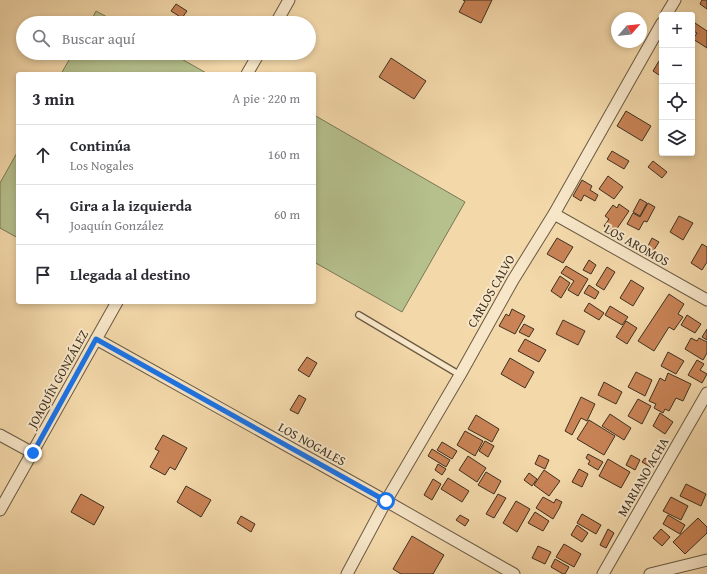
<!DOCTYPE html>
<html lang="es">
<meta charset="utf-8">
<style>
:root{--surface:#fff;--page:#f2f2f3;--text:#2b2b33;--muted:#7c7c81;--line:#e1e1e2}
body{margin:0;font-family:"Gentium Book Plus",serif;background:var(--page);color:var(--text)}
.controls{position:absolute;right:12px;top:12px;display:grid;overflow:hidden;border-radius:4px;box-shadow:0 2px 6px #0003}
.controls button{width:36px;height:36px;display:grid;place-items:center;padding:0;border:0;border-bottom:1px solid var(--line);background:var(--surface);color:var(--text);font:20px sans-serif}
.compass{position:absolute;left:611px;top:12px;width:36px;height:36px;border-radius:50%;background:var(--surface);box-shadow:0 2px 6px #0003;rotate:62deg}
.stop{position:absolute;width:12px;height:12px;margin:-9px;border:3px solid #1a73e8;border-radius:50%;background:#fff}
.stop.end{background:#1a73e8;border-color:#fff;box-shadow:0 1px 4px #0008}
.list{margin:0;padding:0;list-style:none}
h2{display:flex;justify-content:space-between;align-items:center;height:52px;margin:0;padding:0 16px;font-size:17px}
h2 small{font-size:13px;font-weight:400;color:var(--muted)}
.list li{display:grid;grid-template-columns:26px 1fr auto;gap:12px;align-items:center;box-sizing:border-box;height:60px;padding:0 16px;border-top:1px solid var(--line)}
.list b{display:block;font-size:15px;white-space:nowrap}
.list p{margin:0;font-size:13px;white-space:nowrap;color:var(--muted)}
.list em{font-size:13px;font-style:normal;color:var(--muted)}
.icon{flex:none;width:22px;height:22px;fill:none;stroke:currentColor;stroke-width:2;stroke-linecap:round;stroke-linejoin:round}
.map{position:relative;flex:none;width:707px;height:574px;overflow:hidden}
.search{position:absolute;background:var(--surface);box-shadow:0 2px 6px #0003;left:16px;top:16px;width:300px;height:44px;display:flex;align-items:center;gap:10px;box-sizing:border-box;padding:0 14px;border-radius:22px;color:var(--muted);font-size:15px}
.panel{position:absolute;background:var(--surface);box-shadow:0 2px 6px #0003;left:16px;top:72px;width:300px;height:232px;border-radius:4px}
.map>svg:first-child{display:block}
.green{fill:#b5c08d;stroke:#797856}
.building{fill:#c98356;stroke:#3d3020}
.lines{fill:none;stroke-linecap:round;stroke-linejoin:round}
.service-casing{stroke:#6a5a42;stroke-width:8}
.minor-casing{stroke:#6a5a42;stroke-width:13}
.service{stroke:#f7e6c8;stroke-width:5.5}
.minor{stroke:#f7e6c8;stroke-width:11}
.route{stroke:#1a73e8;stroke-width:5}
.labels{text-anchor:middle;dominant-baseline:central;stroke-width:4;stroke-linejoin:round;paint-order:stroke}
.street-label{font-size:13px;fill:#3d3020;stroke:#f7e6c8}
</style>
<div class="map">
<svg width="707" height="574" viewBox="0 0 707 574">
<rect width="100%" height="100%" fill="#f3d8aa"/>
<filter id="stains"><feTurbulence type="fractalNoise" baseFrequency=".005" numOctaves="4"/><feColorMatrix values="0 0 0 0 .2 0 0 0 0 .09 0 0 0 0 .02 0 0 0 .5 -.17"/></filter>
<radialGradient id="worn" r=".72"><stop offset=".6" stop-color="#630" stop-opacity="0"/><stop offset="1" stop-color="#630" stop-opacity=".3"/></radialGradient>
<path class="green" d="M96 11 118 23H90Z
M73 53H171L208 74H61Z
M314 115 465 202 402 312 314 262Z
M18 151V238L0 228V183Z"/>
<path class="building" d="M463 0H492L481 23 459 12 465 1Z
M702 0H707V9L700 4Z
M176 4 187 11 182 18 171 11Z
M695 23 707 31V48L693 39 697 33 692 30Z
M391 58 426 81 414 99 379 77Z
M659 61 662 63V77L653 71Z
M626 111 651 126 642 141 617 126Z
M612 151 629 161 624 169 607 159Z
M653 161 667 172 662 178 648 167Z
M608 176 623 187 614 199 599 189Z
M582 180 592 186 590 190 598 195 595 201 584 195 581 201 573 196Z
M640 199 647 203 640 216 633 212Z
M648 203 655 207 647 222 644 221 639 230 627 224 633 213 640 217Z
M619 204 629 211 614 233 604 226 609 219 605 216 613 205 617 208Z
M679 216 693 223 683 240 670 232Z
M557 238 573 247 563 263 547 254Z
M652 238 659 242 652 253 646 250Z
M702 244 707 247V262L702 270 691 263Z
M589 260 596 265 591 274 583 270Z
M566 266 588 279 578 296 568 290 574 281 561 273Z
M607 267 615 272 604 290 596 285Z
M560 276 570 283 561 298 551 291Z
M631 280 644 288 633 306 620 298Z
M589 285 599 292 595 299 584 293Z
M669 294 684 304 678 314 683 317 674 330 669 327 654 351 638 341Z
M589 303 604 313 599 320 584 311Z
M610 306 628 317 622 325 605 315Z
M512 309 525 316 515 334 499 326 506 314 509 316Z
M687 315 701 324 695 333 681 325Z
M563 320 585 331 578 345 556 334Z
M626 321 637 328 627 344 616 337Z
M524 324 534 329 529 337 519 332Z
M707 329V340L702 337Z
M691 338 697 341 699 338 707 342V353L703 360 685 349Z
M525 339 546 350 539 362 518 351Z
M668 352 684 361 676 374 661 366Z
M307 357 317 363 309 377 298 370Z
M510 358 534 372 525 388 501 374Z
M697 360 704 364 700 370 707 374 702 383 688 375Z
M636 372 652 380 645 396 628 387Z
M668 373 691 384 683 401 676 398 669 411 665 409 663 413 654 408 656 404 649 401 660 378 665 381Z
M604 382 622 392 616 404 598 395Z
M299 395 306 399 298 414 290 410Z
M581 397 595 404 587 421 581 418 572 435 565 431Z
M638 399 651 406 642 424 628 416Z
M660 413 673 422 665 434 653 426Z
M610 414 631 428 624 440 602 426Z
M476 415 499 429 492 442 468 429Z
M589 420 615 436 604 455 577 439Z
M465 431 483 441 475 456 457 445Z
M163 435 187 448 175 470 170 467 165 475 150 467 159 451 155 449Z
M485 441 494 446 488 457 479 451Z
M442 442 457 451 452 459 437 450Z
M432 449 450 460 446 467 428 456Z
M588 454 603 462 598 470 588 464 590 461 586 458Z
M539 455 549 460 545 469 535 464Z
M631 455 640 460 635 470 626 465Z
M468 456 486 468 477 482 459 470Z
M645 458 654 464 652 468 642 462Z
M608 459 630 472 621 488 599 476Z
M438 464 446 469 442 475 435 470Z
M579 469 588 474 582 487 572 482Z
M544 470 560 481 549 496 534 485Z
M486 472 501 481 494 494 478 485Z
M529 473 537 479 532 486 524 480Z
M448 478 469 491 462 502 441 489Z
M433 479 441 484 432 500 424 495Z
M686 484 706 494 701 506 680 496Z
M186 486 211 500 201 517 177 502Z
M81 494 104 507 94 525 71 512Z
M498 494 506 498 494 518 486 514Z
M543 497 554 503 556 499 562 502 560 506V507L553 519 536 508Z
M671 497 688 506 681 520 663 511Z
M516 501 530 509 517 532 503 523Z
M535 512 549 521 543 531 528 523Z
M582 514 601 525 596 534 577 523Z
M460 515 469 520 465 526 456 520Z
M668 515 685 525 680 534 663 524Z
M241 516 255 524 251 532 237 523Z
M698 518 707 527V533L685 554 673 542Z
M577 525 588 533 582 542 571 535Z
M608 529 614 533 606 548 600 545Z
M661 529 670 537 662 546 653 538Z
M412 536 444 555 433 574H401L393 569Z
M564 544 581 554 574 567 556 557Z
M538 546 551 552 545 564 532 558Z
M555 559 569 567 565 574H563L551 567Z"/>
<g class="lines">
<defs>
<path id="service" d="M359 315 460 375"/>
<path id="minor" d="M666 15 675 0
M276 23 289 0
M247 74 259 53
M554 214 707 300
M96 339 386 501 514 574
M0 435 33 453
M0 510 117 302
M347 574 386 501 460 375 513 280 554 214 662 23
M603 574 707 393
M650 574 707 560"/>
</defs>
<use href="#service" class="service-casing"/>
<use href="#minor" class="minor-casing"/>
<use href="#service" class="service"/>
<use href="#minor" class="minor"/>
</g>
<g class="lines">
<path class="route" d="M33 453 96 339 386 501"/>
</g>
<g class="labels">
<g class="street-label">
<text transform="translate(637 245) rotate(29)">LOS AROMOS</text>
<text transform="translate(491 291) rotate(-60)">CARLOS CALVO</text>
<text transform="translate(58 379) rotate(-61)">JOAQUÍN GONZÁLEZ</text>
<text transform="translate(312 444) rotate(29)">LOS NOGALES</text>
<text transform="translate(643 477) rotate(-60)">MARIANO ACHA</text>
</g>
</g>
<rect width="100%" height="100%" filter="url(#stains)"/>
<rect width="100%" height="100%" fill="url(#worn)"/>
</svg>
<div class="controls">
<button>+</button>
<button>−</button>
<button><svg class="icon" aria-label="locate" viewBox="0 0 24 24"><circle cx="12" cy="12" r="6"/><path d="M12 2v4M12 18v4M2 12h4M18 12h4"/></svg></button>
<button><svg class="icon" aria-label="layers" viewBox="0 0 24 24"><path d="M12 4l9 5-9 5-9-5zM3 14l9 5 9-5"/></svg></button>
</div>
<svg class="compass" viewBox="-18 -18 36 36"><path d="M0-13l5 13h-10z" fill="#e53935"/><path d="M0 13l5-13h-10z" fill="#7c7c81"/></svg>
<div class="stop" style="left:386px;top:501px"></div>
<div class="stop end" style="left:33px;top:453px"></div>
<div class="search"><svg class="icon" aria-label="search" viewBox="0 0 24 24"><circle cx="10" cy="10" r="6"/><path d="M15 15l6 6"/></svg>Buscar aquí</div>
<section class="panel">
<h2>3 min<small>A pie · 220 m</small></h2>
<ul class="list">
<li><svg class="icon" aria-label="ahead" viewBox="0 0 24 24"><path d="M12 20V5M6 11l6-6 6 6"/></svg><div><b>Continúa</b><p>Los Nogales</p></div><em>160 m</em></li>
<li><svg class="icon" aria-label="left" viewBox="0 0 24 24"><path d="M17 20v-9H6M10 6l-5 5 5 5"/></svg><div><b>Gira a la izquierda</b><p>Joaquín González</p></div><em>60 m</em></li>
<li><svg class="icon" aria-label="arrive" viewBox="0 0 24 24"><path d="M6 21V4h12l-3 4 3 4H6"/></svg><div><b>Llegada al destino</b></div></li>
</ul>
</section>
</div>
